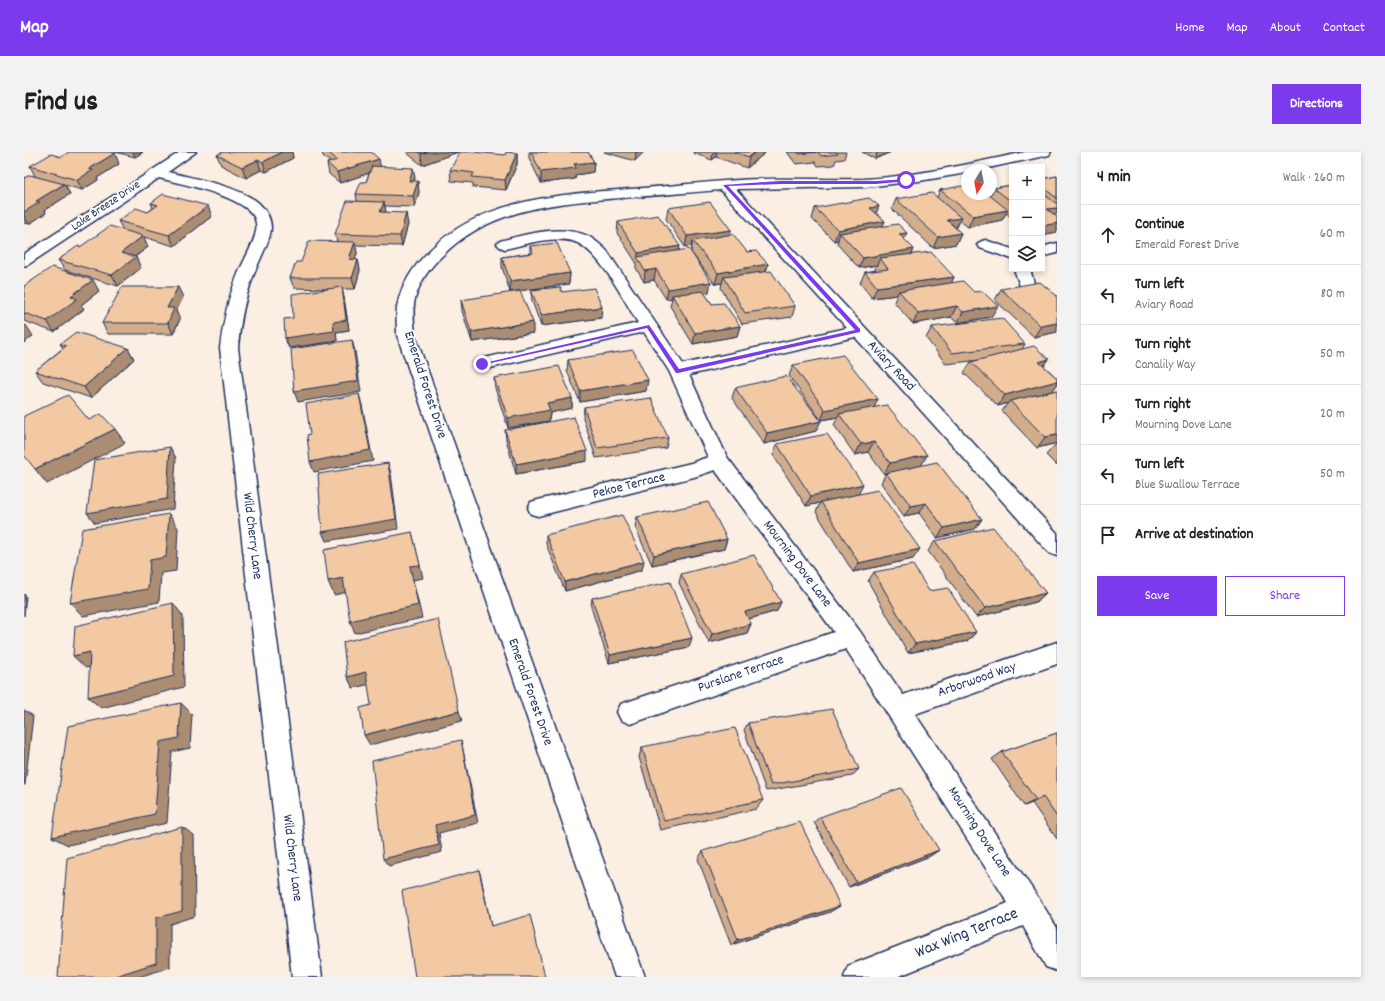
<!DOCTYPE html>
<meta charset="utf-8">
<style>
:root{--surface:#fff;--page:#f2f2f2;--text:#202124;--muted:#757577;--line:#e0e0e0;--accent:#7c3aed}
body{margin:0;font-family:Dekko,sans-serif;background:var(--page);color:var(--text)}
.controls{position:absolute;right:12px;top:12px;display:grid;overflow:hidden;border-radius:0px;box-shadow:0 2px 6px #0003}
.controls button{width:36px;height:36px;display:grid;place-items:center;padding:0;border:0;border-bottom:1px solid var(--line);background:var(--surface);color:var(--text);font:20px sans-serif}
.compass{position:absolute;left:937px;top:12px;width:36px;height:36px;border-radius:50%;background:var(--surface);box-shadow:0 2px 6px #0003;rotate:190deg}
.stop{position:absolute;width:12px;height:12px;margin:-9px;border:3px solid #7c3aed;border-radius:50%;background:#fff}
.stop.end{background:#7c3aed;border-color:#fff;box-shadow:0 1px 4px #0008}
.list{margin:0;padding:0;list-style:none}
h2{display:flex;justify-content:space-between;align-items:center;height:52px;margin:0;padding:0 16px;font-size:17px}
h2 small{font-size:13px;font-weight:400;color:var(--muted)}
.list li{display:grid;grid-template-columns:26px 1fr auto;gap:12px;align-items:center;box-sizing:border-box;height:60px;padding:0 16px;border-top:1px solid var(--line)}
.list b{display:block;font-size:15px;white-space:nowrap}
.list p{margin:0;font-size:13px;white-space:nowrap;color:var(--muted)}
.list em{font-size:13px;font-style:normal;color:var(--muted)}
.actions{display:flex;gap:8px;padding:12px 16px}
.actions a{flex:1;padding:9px 0;border:1px solid var(--accent);border-radius:0px;text-align:center;font-size:14px;color:var(--accent)}
.actions .main{background:var(--accent);color:#fff}
.icon{flex:none;width:22px;height:22px;fill:none;stroke:currentColor;stroke-width:2;stroke-linecap:round;stroke-linejoin:round}
.map{position:relative;flex:none;width:1033px;height:825px;overflow:hidden;border-radius:0px}
header{display:flex;align-items:center;gap:24px;box-sizing:border-box;height:56px;padding:0 20px;background:var(--accent);color:#fff}
header strong{font-size:19px}
nav{display:flex;gap:22px;margin-inline-start:auto;font-size:14px}
.intro{display:flex;align-items:center;justify-content:space-between;box-sizing:border-box;height:96px;padding:0 24px}
h1{margin:0;font-size:28px}
.button{padding:10px 18px;border-radius:0px;background:var(--accent);color:#fff;font-size:14px;font-weight:700}
main{display:flex;gap:24px;padding:0 24px}
aside{flex:1;background:var(--surface);border-radius:0px;box-shadow:0 2px 6px #0003}
.map>svg:first-child{display:block}
.lines{fill:none;stroke-linecap:round;stroke-linejoin:round}
.minor-casing{stroke:#1b2f5e;stroke-width:3}
.minor{fill:#fff;fill-rule:evenodd}
.wall{fill:#d1ad8c;stroke:#1b2f5e}
.shaded-wall{fill:#aa8d72;stroke:#1b2f5e}
.building{fill:#f3c9a3;stroke:#1b2f5e}
.route{fill:#7c3aed}
.labels{text-anchor:middle;dominant-baseline:central;stroke-width:4;stroke-linejoin:round;paint-order:stroke}
.far-street-label{font-size:12px;fill:#1b2f5e;stroke:#fff}
.street-label{font-size:14px;fill:#1b2f5e;stroke:#fff}
.near-street-label{font-size:17px;fill:#1b2f5e;stroke:#fff}
</style>
<header>
<strong>Map</strong>
<nav><a>Home</a><a>Map</a><a>About</a><a>Contact</a></nav>
</header>
<div class="intro"><h1>Find us</h1><a class="button">Directions</a></div>
<main>
<div class="map">
<svg width="1033" height="825" viewBox="0 0 1033 825">
<rect width="100%" height="100%" fill="#fbefe3"/>
<filter id="ink" filterUnits="userSpaceOnUse"><feTurbulence type="fractalNoise" baseFrequency=".025" numOctaves="2"/><feDisplacementMap in="SourceGraphic" scale="8" xChannelSelector="R" yChannelSelector="G"/><feConvolveMatrix kernelMatrix="1 2 1 2 8 2 1 2 1" color-interpolation-filters="sRGB"/></filter>
<g filter="url(#ink)">
<g class="lines">
<defs>
<path id="minor" d="M156 0H172L144 20C172 27 206 32 231 48 240 55 247 65 247 76 247 88 233 112 229 125 220 148 216 171 214 196L298 825H268L196 196C199 170 204 146 214 122 219 109 230 92 232 79 233 74 232 66 228 62 214 43 158 32 135 26L5 112 0 114V102Z
M1001 0H1027L1025 3 955 18H943V20L937 22 895 29 841 35 712 37 1033 381V404L1025 401 831 185 665 223 703 305 835 478 879 543 1033 490V512L891 562 1015 747 1033 776V819L1022 815 999 774 873 825H820L824 814 984 751 822 497 606 572 597 568 593 560 597 552 810 480 691 318 670 325 514 364 507 362 504 356 507 350 514 348 667 311 684 305 645 219 620 180 458 218 452 216 449 212 452 208 614 171C601 150 573 94 548 89 527 84 502 92 481 97L476 95 473 92 476 89C502 82 537 72 564 84 571 88 577 93 583 99L659 212 823 176 697 38C668 40 639 43 610 45 544 50 467 53 418 104 405 116 396 129 391 147 388 159 390 171 391 183L621 825H591L373 183C373 173 372 164 373 155 377 133 389 115 404 100 460 43 545 42 620 36 659 33 698 28 737 27 771 26 806 28 840 27 894 24 948 11 1001 0Z
M961 88 988 97V107L956 96 953 93 956 90Z
M1033 91V101L1018 105V95Z
M990 117H1006L1010 131 1008 134 1002 136 996 134Z"/>
</defs>
<use href="#minor" class="minor-casing"/>
<use href="#minor" class="minor"/>
</g>
<path class="wall" d="M91 0H119L111 5Z
M199 0H268L269 6 242 20 237 18 222 26 197 13 193 3Z
M298 0H347L356 14 391 26 390 29 395 40 391 55 361 54 362 61 384 72 378 94 331 93 333 101 331 108H334L336 118 331 137H318L320 146 325 178 312 180 313 189 265 196 261 186 269 166 305 137 270 136 266 126 277 110 313 90 311 82 333 49 332 42 342 30 345 21 316 31 305 22 303 11 306 10 299 4Z
M383 0H434L398 13 383 1Z
M505 0H564L570 10 569 20 552 23 551 27 517 31 505 6Z
M580 0H620L611 9Z
M669 0H742L723 16 692 5 688 8 669 1Z
M763 0H822L820 7 812 8 810 13 794 14 791 10 772 12Z
M838 0H867L851 7Z
M493 1V12L482 38 449 35V31L427 29 426 18 481 3Z
M37 5 95 12 73 26 74 28 58 38 41 33 46 42 21 58 22 61 5 72 0 71V26L11 24 6 14Z
M1033 24V62L1031 64 1033 65V80L1018 83V27Z
M988 33V66L982 61 978 68 944 75 936 69 932 77 937 81 932 92 909 96 868 57 872 47 913 45 916 38 966 44 970 36Z
M127 51 188 64 150 94 120 85 124 95 111 105 117 116 94 134 41 118 34 108 56 95 99 78 94 69 124 60 129 56Z
M644 56 707 78 706 83 723 100 744 112 742 120 771 154 768 165 718 172 697 136 698 131 691 132 667 100 668 94 661 95 642 67Z
M791 56 852 61 861 69 858 75 880 87 890 97 888 102 930 125 927 131 967 165 933 171 927 165 889 172 870 150 873 143 848 146 836 131 841 120 852 118 851 117 853 113 835 116 813 92 814 88 810 89 788 67Z
M594 70 655 98 685 140 680 141 688 152 716 174 713 184 669 192 646 154 648 146 642 147 630 128 620 130 612 116V110L593 81Z
M506 94 546 121 545 132 486 140 478 115V105L506 101Z
M0 134 75 139 57 153 60 157 30 180 0 169Z
M977 137 1033 180 1010 185 971 148Z
M507 138 538 140 577 166 517 174 508 149Z
M159 145 152 159 156 167 149 182H84L78 171Z
M437 148 509 181 448 190 438 159Z
M908 175 1001 192 998 197 1025 207 1020 214 1033 226V233L1028 239 1021 241 1033 291 1013 296 978 259 984 251 974 254 940 221 947 210 956 208 922 212 902 186Z
M36 192 104 196 110 207 67 246 19 230 11 219 39 196Z
M544 208 622 239 556 250 543 219Z
M769 213 850 255 903 303 897 313 958 367 951 377 913 386 895 361 880 364 857 331 862 321 860 322 844 300 831 303 810 273 814 265 797 268 765 224Z
M470 226 548 246V256L526 261 525 269 484 276 471 236Z
M711 236 792 279 740 292 708 246Z
M560 255 644 286 642 296 572 306 559 266Z
M481 278 563 309 492 322 482 288Z
M753 292 834 342 889 407 829 420 792 360 796 351 782 354 749 303Z
M1033 292V314L1022 303 1031 293Z
M613 365 703 387 700 397 628 413 611 375Z
M522 383 618 418 541 439 522 392Z
M911 389 1022 441 1012 450 952 465 904 399Z
M850 420 905 439 952 480 944 489 884 501 844 429Z
M657 422 757 450 753 459 725 467 727 472 723 481 685 491 655 431Z
M568 446 665 495 585 511 567 455Z
M724 571 835 617 828 624 742 639 720 578Z
M1033 581V687L1008 651 1000 654 968 607 978 600Z
M618 595 739 648 732 657 636 678 615 605Z
M796 665 915 698 906 704 825 735 790 670Z
M679 699 806 760 707 793 674 707Z"/>
<path class="shaded-wall" d="M109 0H119L111 5Z
M258 0H268L269 6 242 20 239 10Z
M403 0H434L398 13 397 2Z
M612 0H620L611 9Z
M689 0H693L692 5 688 8Z
M732 0H742L723 16 725 5Z
M853 0H867L851 7Z
M91 1 95 12 73 26 74 28 58 38 53 28 65 17Z
M493 1V12L482 38 481 28Z
M355 7 357 17 316 31 313 20Z
M234 8 237 18 222 26 218 15Z
M570 10 569 20 552 23 551 27 517 31V20L550 12Z
M389 16 391 26 387 39 385 29Z
M394 29 395 40 391 55 389 44Z
M40 32 46 42 21 58 22 61 5 72 0 64V60L12 49Z
M360 50 362 60 358 71 356 60Z
M184 54 188 64 150 94 145 83Z
M855 54 851 65 846 56Z
M1033 56V61L1030 66 1023 57Z
M984 58 978 68 944 75 949 64Z
M382 61 384 72 378 94 376 84Z
M937 66 932 76 923 68Z
M861 69 856 80 816 81 814 88 810 89 814 78Z
M1033 71V80L1018 83V74Z
M707 78 705 89H669L668 94 661 95 663 84Z
M883 81 878 91 875 82Z
M937 81 932 92 909 96 914 85Z
M119 84 124 95 102 111 97 101Z
M331 90 333 101 328 118 325 107Z
M656 94 654 104 614 106V101Z
M890 97 885 108 856 106 853 113 835 116 839 106Z
M112 105 117 116 94 134 88 123Z
M334 108 336 118 331 137 328 126Z
M744 112 741 123 700 125 698 131 691 132 694 121Z
M632 117 630 128 620 130 621 119Z
M546 121 545 132 486 140V129Z
M930 125 925 136 875 139 873 143 848 146 853 135Z
M69 128 75 139 57 153 60 157 30 180 23 169 47 144Z
M687 130 685 140 650 146 648 143V146L642 147 644 137Z
M154 135 159 145 152 159 156 167 149 182 144 171 143 156Z
M318 135 320 146 325 178 312 180 313 189 265 196 261 186 309 170Z
M933 154 927 165 889 172 894 161Z
M974 154 967 165 933 171 939 160Z
M578 155 577 166 517 174V163Z
M509 170V181L448 190 447 180Z
M1033 171V180L1010 185 1017 174Z
M2 173 9 184 0 191V174Z
M716 174 713 184 669 192 671 181Z
M328 188 331 199 337 240 274 250 270 239Z
M104 196 110 207 67 246 60 235Z
M1025 207 1017 217 1015 210Z
M624 228 622 239 556 250V239Z
M1033 229V233L1028 239 987 250 986 249 984 251 974 254 981 243Z
M335 242 338 253 349 309 290 320 286 310Z
M548 246V256L526 261 525 269 484 276V266L523 251Z
M854 247 849 258 815 262 814 265 797 268 801 258Z
M797 269 792 279 740 292 743 281Z
M91 277 101 291 23 332 11 317Z
M1033 283V291L1013 296 1021 285Z
M850 290 844 300 831 303 837 292Z
M146 295 152 306 149 357 71 371 63 361Z
M563 299V309L492 322V312Z
M903 303 897 314 860 322 866 311Z
M364 311 367 321 374 377 302 389 298 380Z
M839 332 834 343 797 350 796 351 782 354 787 344Z
M902 351 895 361 880 364 887 354Z
M145 362 154 376 152 419 137 421 135 450 59 464 46 451 126 408Z
M958 367 951 377 913 386 920 376Z
M388 380 399 426 389 428 398 466 331 481 326 469 386 414Z
M703 387 700 397 628 413 630 403Z
M896 397 889 407 829 420 835 411Z
M620 409 618 418 541 439V430Z
M319 426 324 440 310 443 304 429Z
M1022 441 1012 450 952 465 961 456Z
M0 442 2 444 0 464Z
M757 450 753 459 717 469 721 460Z
M149 451 159 464 160 535 77 556 64 545Z
M727 472 723 481 685 491 688 482Z
M952 480 944 489 884 501 891 492Z
M668 486 665 495 585 511 586 503Z
M66 500 79 512 62 516 49 504Z
M342 520 347 532 329 536 323 525Z
M157 551 168 562 166 596 148 600 143 671 44 693 28 685 136 590Z
M0 558 9 564 1 633H0Z
M435 559 438 569 346 593 340 583Z
M437 588 454 671 415 681 418 700 365 714 359 707 411 673Z
M1019 645 1008 651 1000 654 1012 648Z
M158 675 170 683 171 764 146 772V815L115 825H88L132 766Z
M915 698 906 704 825 735 832 730Z
M455 718 457 725 468 779 467 774Z
M816 754 806 760 707 793 714 788Z"/>
<path class="building" d="M45 0H86L91 1 65 17 69 18 53 28 6 14 27 2 37 5Z
M199 0H258L239 10 234 8 218 15 193 3Z
M304 0H347L355 7 313 20 303 11 313 8Z
M394 0H403L397 2Z
M436 0H448L481 3 482 0 493 1 481 28 448 25 450 21 426 18Z
M507 0H564L570 10 550 12 552 16 517 20Z
M710 0H732L725 5Z
M774 0H792L775 2Z
M794 0H812L814 2 797 4Z
M348 14 389 16 385 29H394L389 44 332 42 337 30H342Z
M6 23 40 32 12 49 16 50 0 60V26Z
M1033 24V46L1018 35V27Z
M943 33V42H964L984 58 949 64 916 38Z
M988 33V50L970 36Z
M908 41 937 66 923 68 937 81 914 85 872 47Z
M1018 41 1033 52V56L1023 57 1033 65V71L1018 74Z
M139 42 184 54 145 83 94 69 112 56 124 60 134 53 127 51Z
M845 46 855 54 846 56 861 69 814 78 791 56Z
M323 49 360 50 356 60 382 61 376 84 311 82Z
M686 50 707 78 663 84 644 56Z
M634 63 656 94 614 101 594 70Z
M874 72 883 81 875 82 890 97 839 106 816 81Z
M86 74 119 84 97 101 112 105 88 123 34 108 54 94 56 95Z
M709 82 723 100 732 99 744 112 694 121 669 89Z
M285 89 331 90 325 107 334 108 328 126H266L272 110H277Z
M533 91 546 121 486 129 478 105 509 101 506 94Z
M665 97 687 130 644 137 632 117 621 119 613 105Z
M907 100 930 125 853 135 841 120 864 117 856 106Z
M28 115 69 128 47 144 53 147 23 169 0 161V134Z
M747 119 771 154 721 161 700 125Z
M939 129 950 140 958 139 974 154 939 160 933 154 894 161 875 139Z
M1016 130 1033 144V171L1017 174 977 137Z
M98 135H154L143 156H150L144 171H78Z
M318 135 322 168 309 170 310 179 261 186 260 167 269 166 268 142Z
M536 135 538 140 570 136 578 155 517 163 507 138Z
M496 139 509 170 447 180 437 148Z
M679 139 688 152 700 151 716 174 671 181 648 143Z
M978 166 1001 192 928 201 908 175Z
M52 180 104 196 60 235 11 219 42 194 36 192Z
M328 188 334 229 270 239 267 197Z
M1010 194 1025 207 1015 210 1033 226V229L981 243 947 210Z
M609 198 624 228 556 239 544 208Z
M819 203 854 247 801 258 769 213Z
M535 214 548 246 523 251 526 258 484 266 470 226Z
M762 224 797 269 743 281 711 236Z
M1033 238V283L1021 285 986 249Z
M335 242 346 298 286 310 283 283 286 282 282 252Z
M44 243 65 268 77 262 91 277 11 317 0 303V264Z
M627 246 644 286 573 296 560 255Z
M863 253 903 303 866 311 850 290 837 292 815 262Z
M550 265 563 299 492 312 481 278Z
M803 282 839 332 787 344 753 292Z
M146 295 143 347 63 361 70 308Z
M913 310 958 367 920 376 902 351 887 354 862 321Z
M364 311 372 367 298 380 294 322Z
M854 338 896 397 835 411 797 350Z
M684 350 703 387 630 403 613 365Z
M145 362 142 405 126 408 124 437 46 451 58 377Z
M598 363 620 409 541 430 522 383Z
M969 375 1022 441 961 456 911 389Z
M388 380 396 413 386 414 394 453 326 469 319 426 304 429 300 398Z
M730 403 757 450 721 460 727 472 688 482 657 422Z
M889 413 905 439 924 436 952 480 891 492 850 420Z
M646 430 668 486 586 503 568 446Z
M149 451 150 524 64 545 66 500 49 504 51 474Z
M414 467 435 559 340 583 336 556 347 553 342 520 323 525 319 490Z
M157 551 155 586 136 590 131 662 28 685 44 574Z
M808 557 835 617 747 633 724 571Z
M711 576 739 648 640 669 618 595Z
M1033 581V665L1019 645 1012 648 978 600Z
M437 588 451 663 411 673 415 693 359 707 348 609Z
M877 636 915 698 832 730 796 665Z
M776 670 816 754 714 788 679 699Z
M158 675V759L132 766V811L88 825H34L43 706Z
M455 718 467 774 506 763 521 825H391L378 739Z"/>
</g>
<path class="route" d="M882 27 884 29 852 32H756L704 34 836 177V180L654 221H652L623 176 458 213 456 212 625 173 655 217 831 178 699 33 756 29H852Z"/>
<g class="labels">
<g class="far-street-label">
<text transform="translate(82 54) rotate(-34)">Lake Breeze Drive</text>
</g>
<g class="street-label">
<text transform="translate(867 214) rotate(47)">Aviary Road</text>
<text transform="translate(401 233) rotate(72)">Emerald Forest Drive</text>
<text transform="translate(605 334) rotate(-14)">Pekoe Terrace</text>
<text transform="translate(228 384) rotate(83)">Wild Cherry Lane</text>
<text transform="translate(773 412) rotate(53)">Mourning Dove Lane</text>
<text transform="translate(717 522) rotate(-19)">Purslane Terrace</text>
<text transform="translate(953 528) rotate(-19)">Arborwood Way</text>
<text transform="translate(506 540) rotate(71)">Emerald Forest Drive</text>
<text transform="translate(955 680) rotate(57)">Mourning Dove Lane</text>
<text transform="translate(268 706) rotate(83)">Wild Cherry Lane</text>
</g>
<g class="near-street-label">
<text transform="translate(943 782) rotate(-22)">Wax Wing Terrace</text>
</g>
</g>
</svg>
<div class="controls">
<button>+</button>
<button>−</button>
<button><svg class="icon" aria-label="layers" viewBox="0 0 24 24"><path d="M12 4l9 5-9 5-9-5zM3 14l9 5 9-5"/></svg></button>
</div>
<svg class="compass" viewBox="-18 -18 36 36"><path d="M0-13l5 13h-10z" fill="#e53935"/><path d="M0 13l5-13h-10z" fill="#757577"/></svg>
<div class="stop" style="left:882px;top:28px"></div>
<div class="stop end" style="left:458px;top:212px"></div>
</div>
<aside>
<h2>4 min<small>Walk · 260 m</small></h2>
<ul class="list">
<li><svg class="icon" aria-label="ahead" viewBox="0 0 24 24"><path d="M12 20V5M6 11l6-6 6 6"/></svg><div><b>Continue</b><p>Emerald Forest Drive</p></div><em>60 m</em></li>
<li><svg class="icon" aria-label="left" viewBox="0 0 24 24"><path d="M17 20v-9H6M10 6l-5 5 5 5"/></svg><div><b>Turn left</b><p>Aviary Road</p></div><em>80 m</em></li>
<li><svg class="icon" aria-label="right" viewBox="0 0 24 24"><path d="M7 20v-9h11M14 6l5 5-5 5"/></svg><div><b>Turn right</b><p>Canalily Way</p></div><em>50 m</em></li>
<li><svg class="icon" aria-label="right" viewBox="0 0 24 24"><path d="M7 20v-9h11M14 6l5 5-5 5"/></svg><div><b>Turn right</b><p>Mourning Dove Lane</p></div><em>20 m</em></li>
<li><svg class="icon" aria-label="left" viewBox="0 0 24 24"><path d="M17 20v-9H6M10 6l-5 5 5 5"/></svg><div><b>Turn left</b><p>Blue Swallow Terrace</p></div><em>50 m</em></li>
<li><svg class="icon" aria-label="arrive" viewBox="0 0 24 24"><path d="M6 21V4h12l-3 4 3 4H6"/></svg><div><b>Arrive at destination</b></div></li>
</ul>
<div class="actions"><a class="main">Save</a><a>Share</a></div>
</aside>
</main>
